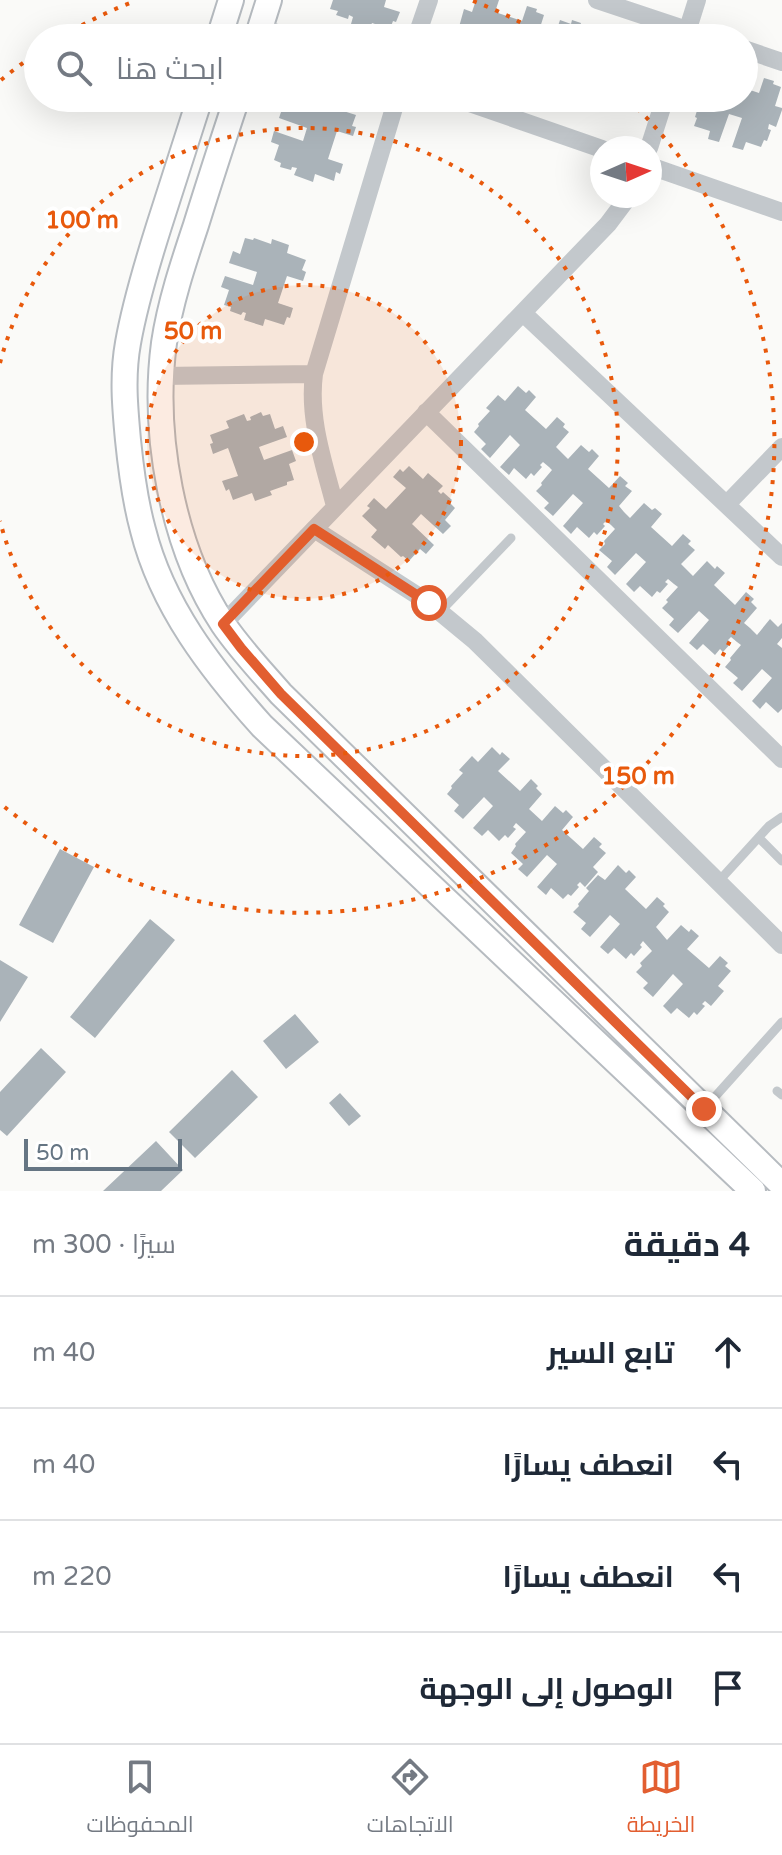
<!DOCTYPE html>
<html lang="ar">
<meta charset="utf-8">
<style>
:root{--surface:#fff;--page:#f6f6f7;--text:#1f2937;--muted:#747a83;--line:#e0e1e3;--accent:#e25e30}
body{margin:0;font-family:"Varela Round",Cairo,sans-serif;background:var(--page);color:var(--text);direction:rtl}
.compass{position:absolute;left:590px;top:136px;width:72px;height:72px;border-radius:50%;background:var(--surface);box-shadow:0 8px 32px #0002;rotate:87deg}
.scale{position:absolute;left:24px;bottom:20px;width:158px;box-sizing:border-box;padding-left:8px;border:4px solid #657583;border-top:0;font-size:22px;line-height:28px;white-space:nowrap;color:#657583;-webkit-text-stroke:6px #fff;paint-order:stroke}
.stop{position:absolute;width:24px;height:24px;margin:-18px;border:6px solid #e25e30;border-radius:50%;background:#fff}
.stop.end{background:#e25e30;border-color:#fff;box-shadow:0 2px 8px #0008}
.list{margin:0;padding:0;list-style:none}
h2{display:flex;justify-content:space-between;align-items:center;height:104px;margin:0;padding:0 32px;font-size:34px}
h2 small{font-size:26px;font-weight:400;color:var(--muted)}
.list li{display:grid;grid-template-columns:52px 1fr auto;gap:24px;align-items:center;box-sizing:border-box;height:112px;padding:0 32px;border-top:2px solid var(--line)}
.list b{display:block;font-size:30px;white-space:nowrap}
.list em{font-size:26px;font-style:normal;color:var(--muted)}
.icon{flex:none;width:44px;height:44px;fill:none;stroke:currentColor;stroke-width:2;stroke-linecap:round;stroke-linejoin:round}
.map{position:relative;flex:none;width:782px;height:1191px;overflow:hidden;direction:ltr}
.search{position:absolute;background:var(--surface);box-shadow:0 8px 32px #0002;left:24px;right:24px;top:24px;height:88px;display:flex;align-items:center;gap:20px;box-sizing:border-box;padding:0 28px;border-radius:44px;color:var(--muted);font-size:30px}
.sheet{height:552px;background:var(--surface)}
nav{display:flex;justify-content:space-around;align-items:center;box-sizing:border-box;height:112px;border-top:2px solid var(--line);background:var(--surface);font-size:22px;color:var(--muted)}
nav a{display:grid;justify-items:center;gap:4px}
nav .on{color:var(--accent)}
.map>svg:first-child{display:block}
.building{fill:#aab3b9}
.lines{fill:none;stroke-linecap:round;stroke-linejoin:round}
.secondary-casing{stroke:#b6bbc0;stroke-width:28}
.lane{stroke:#c3c8cc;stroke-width:9}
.street{stroke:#c3c8cc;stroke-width:18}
.secondary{stroke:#fff;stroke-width:24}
.route{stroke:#e25e30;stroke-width:10}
.ring{fill:none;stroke:#e8590c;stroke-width:4;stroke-dasharray:4 8}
.centre{fill:#e8590c;stroke:#fff;stroke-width:4}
.ring-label{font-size:24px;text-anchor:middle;font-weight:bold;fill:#e8590c;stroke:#fff;stroke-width:8;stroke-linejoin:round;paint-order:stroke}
</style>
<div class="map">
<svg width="782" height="1191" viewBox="0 0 782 1191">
<rect width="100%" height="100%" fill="#fafaf8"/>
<path class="building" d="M333 0H386L384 7 400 12 396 22 393 21 390 29 372 23 369 30 351 24 353 17 349 15 348 19 336 15 338 11 330 9Z
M476 0H499L495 12 522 21 527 6 537 9 536 12 544 15 538 34 549 38H460L463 28 459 27 464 9 472 12Z
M560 20 571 24 572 20 581 23 576 38H554Z
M764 78 774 81 773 84 781 87 775 106 782 108V110L776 127 769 124 768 129 771 130 767 141 764 140 761 147 746 142 743 150 732 147 742 118 729 114 719 142 708 139 710 131 694 126 697 118 695 117 700 101 694 98H744V88L759 93Z
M293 98H332L339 100 337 109 356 115 352 126 356 127 353 136 337 131 328 159 343 164 340 174 336 172 334 181 315 174 313 182 294 175 297 168 292 167 291 170 280 167 281 163 274 160 279 145 271 142 274 131 303 141 307 128 279 118 283 106 290 109Z
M245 238 253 240 254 238 271 244 272 239 289 245 287 253 306 260 302 270 306 272 303 281 287 276 278 303 293 308 290 318 287 317 284 325 265 319 263 326 244 320 246 313 243 312 241 315 230 311 231 307 224 305 229 290 221 287 225 276 253 285 257 272 229 263 233 251 240 254Z
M518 386 526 393 529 390 536 397 525 410 546 429 557 417 565 424 563 427 569 432 556 447 568 459 581 445 589 452 592 449 599 456 588 469 609 488 620 476 628 483 625 486 632 491 619 506 624 512 630 518 644 503 652 510 655 508 662 514 651 527 672 546 683 534 691 541 688 544 695 550 681 564 693 576 707 561 715 569 717 566 725 573 714 585 735 605 746 592 754 599 751 602 757 608 744 623 750 628 757 635 770 619 778 627 782 623V638L777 644 782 648V709L778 713 766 702 760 709 752 701 772 678 762 669 742 691 733 683 738 678 725 667 731 660 730 658 741 645 737 642 731 637 728 640 731 643 723 652 720 649 715 655 703 644 697 650 689 643 709 620 699 611 678 633 669 625 674 619 662 608 668 602 666 600 678 587 674 584 668 579 665 582 668 584 660 593 657 591 652 597 640 586 634 592 626 584 646 562 636 553 615 575 607 567 612 561 599 550 605 544 604 541 615 529 611 525 606 521 603 524 605 526 597 535 594 532 589 538 577 527 571 534 563 526 583 503 573 494 553 516 544 508 549 503 536 491 542 485 541 483 552 470 549 467 543 462 540 465 542 467 534 476 531 473 526 479 514 468 509 475 500 467 520 445 510 435 490 458 481 449 486 444 474 432 479 426 478 424 490 411 486 408 498 395 505 401Z
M261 412 263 416 270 414 275 429 283 426 287 437 259 447 264 460 292 450 296 461 289 464 294 480 287 482V485L270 491 272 495 255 501 252 493 233 500 229 489 226 491 222 481 238 476 228 448 213 454 210 444 213 443 210 435 229 428 226 421 244 414 247 421 251 420 250 417Z
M409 466 423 479 428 473 443 486 438 491 441 494 443 492 452 500 450 503 455 508 445 520 451 526 443 534 421 514 412 524 434 545 426 554 420 549 409 561 403 556 401 557 388 545 385 549 371 537 377 530 362 516 370 508 367 506 374 498 386 509 406 488 393 477 400 469 403 472Z
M492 747 500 755 502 752 510 759 498 771 520 791 531 779 538 786 536 788 542 794 529 809 542 821 555 806 563 813 566 810 573 817 562 830 583 849 594 837 602 844 599 847 606 853 593 867 598 872 585 887 580 882 577 885 579 887 571 896 568 894 563 899 551 888 546 895 537 887 557 864 547 855 527 877 518 869 523 864 511 853 516 846 515 844 526 832 516 823 513 827 516 829 508 838 505 835 499 841 488 830 482 836 473 828 493 806 484 797 463 819 454 811 459 805 447 794 452 788 451 786 463 773 459 770 472 756 478 762Z
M60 849 94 867 53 943 19 925Z
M618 865 626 873 629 870 636 877 625 889 646 909 657 897 665 904 663 906 669 912 656 927 667 940 681 925 689 932 691 929 699 936 687 949 709 968 720 956 728 963 725 966 731 971 718 986 724 991 711 1006 705 1001 702 1004 705 1006 697 1015 694 1012 689 1018 677 1008 671 1014 663 1006 683 984 673 974 653 997 643 988 648 983 636 972 642 966 640 963 652 951 643 941 640 945 642 947 634 956 631 953 626 959 614 948 608 954 600 947 620 924 610 915 590 937 581 929 586 923 573 912 579 906 578 904 589 891 586 888 598 875 605 880Z
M150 919 175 940 95 1038 70 1017Z
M0 960 28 977 0 1022Z
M295 1014 319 1042 286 1069 263 1041Z
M41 1048 66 1072 7 1136 0 1130V1092Z
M232 1070 258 1097 195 1158 169 1132Z
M340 1093 361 1116 349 1126 329 1103Z
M156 1141 183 1170 161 1191H103Z"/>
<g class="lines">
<defs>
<path id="secondary" d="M219 38 231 0
M257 38 269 0
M200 98C186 141 173 183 159 226 147 264 135 303 128 343 122 376 125 408 128 440 131 470 135 501 143 530 162 606 211 669 262 726L753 1191
M237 98C223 140 209 183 196 225 183 264 170 303 164 343 152 434 172 547 223 624 240 649 261 671 281 694L782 1185"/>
</defs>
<use href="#secondary" class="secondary-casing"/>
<path class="lane" d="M441 611 511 538
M759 838 782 861
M718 882 769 826 782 817
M777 1091 782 1095
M704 1109 782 1022"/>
<path class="street" d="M597 0 711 38
M260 27 290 38
M416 38 429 0
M685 38 697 0
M744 49 782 62
M455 98 602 149
M649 148 665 98
M650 166 782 212
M523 313 782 557
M161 376 314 374
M426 412 782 759
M727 504 782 447
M335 506C324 463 308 419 314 374L397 98
M314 529 429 603 475 641 782 945
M223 624 608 224 629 196"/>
<use href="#secondary" class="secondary"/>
</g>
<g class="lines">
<path class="route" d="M429 603 314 529 223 624 241 648 281 694 704 1109"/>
</g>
<circle cx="304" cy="442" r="157" fill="#e8590c" fill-opacity=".12"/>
<g class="ring">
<circle cx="304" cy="442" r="157"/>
<path d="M0 363A314 314 0 1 1 0 521"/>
<path d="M1 80A472 472 0 0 1 37 53M61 37A472 472 0 0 1 135 1M473 1A472 472 0 0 1 547 37M629 100A472 472 0 0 1 1 804"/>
</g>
<circle cx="304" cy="442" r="12" class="centre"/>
<g class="ring-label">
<text x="82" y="228">100 m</text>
<text x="193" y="339">50 m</text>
<text x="638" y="784">150 m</text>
</g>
</svg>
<svg class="compass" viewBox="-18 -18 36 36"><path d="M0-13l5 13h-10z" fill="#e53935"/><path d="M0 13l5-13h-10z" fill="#747a83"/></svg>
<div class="scale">50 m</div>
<div class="stop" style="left:429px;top:603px"></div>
<div class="stop end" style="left:704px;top:1109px"></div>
<div class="search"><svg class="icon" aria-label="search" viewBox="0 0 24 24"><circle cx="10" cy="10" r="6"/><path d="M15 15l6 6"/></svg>ابحث هنا</div>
</div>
<section class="sheet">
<h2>4 دقيقة<small>سيرًا · 300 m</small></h2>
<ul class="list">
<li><svg class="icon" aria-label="ahead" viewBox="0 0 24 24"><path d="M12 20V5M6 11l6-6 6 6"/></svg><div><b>تابع السير</b></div><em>40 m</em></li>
<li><svg class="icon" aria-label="left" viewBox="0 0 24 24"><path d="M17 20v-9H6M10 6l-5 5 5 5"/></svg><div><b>انعطف يسارًا</b></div><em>40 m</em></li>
<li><svg class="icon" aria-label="left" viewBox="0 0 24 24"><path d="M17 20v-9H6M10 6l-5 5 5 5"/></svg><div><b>انعطف يسارًا</b></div><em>220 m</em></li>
<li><svg class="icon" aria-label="arrive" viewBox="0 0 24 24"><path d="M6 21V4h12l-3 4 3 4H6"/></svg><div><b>الوصول إلى الوجهة</b></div></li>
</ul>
</section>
<nav>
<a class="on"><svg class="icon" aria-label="map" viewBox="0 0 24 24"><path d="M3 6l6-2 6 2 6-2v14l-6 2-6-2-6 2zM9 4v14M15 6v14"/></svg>الخريطة</a>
<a><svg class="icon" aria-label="directions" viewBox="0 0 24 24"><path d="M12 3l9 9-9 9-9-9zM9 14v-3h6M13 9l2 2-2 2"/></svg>الاتجاهات</a>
<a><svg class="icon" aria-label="saved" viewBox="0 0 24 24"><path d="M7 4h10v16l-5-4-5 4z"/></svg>المحفوظات</a>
</nav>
